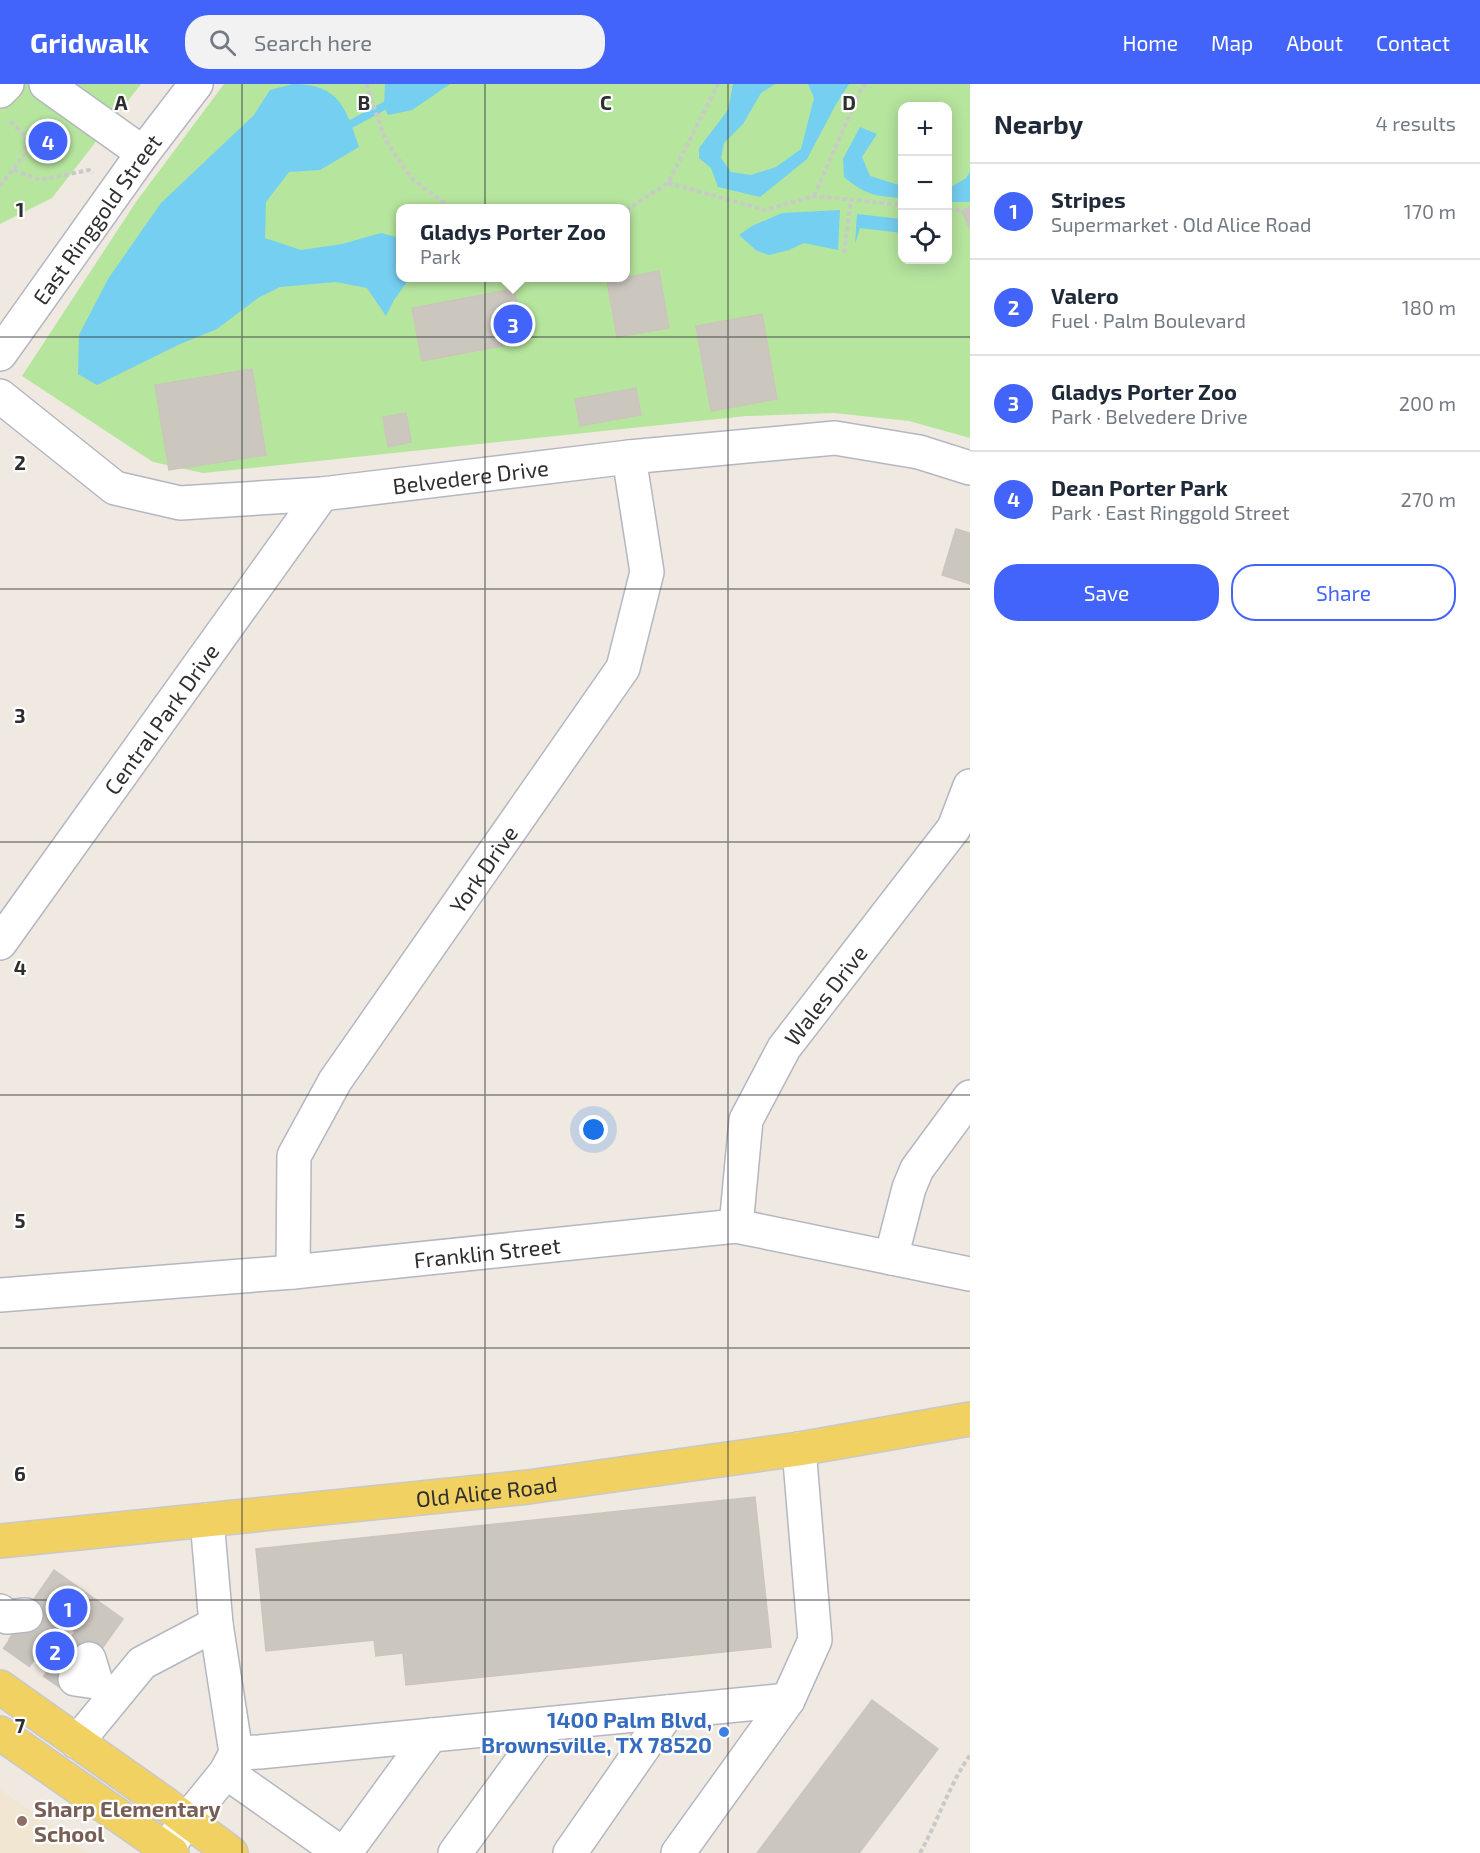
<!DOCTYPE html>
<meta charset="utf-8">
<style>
:root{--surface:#fff;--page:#f2f2f3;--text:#1f2937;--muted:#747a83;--line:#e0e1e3;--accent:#4264fb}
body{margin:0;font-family:"Exo 2",sans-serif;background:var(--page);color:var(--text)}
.controls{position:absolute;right:18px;top:18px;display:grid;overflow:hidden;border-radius:12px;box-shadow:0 3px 15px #0003}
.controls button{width:54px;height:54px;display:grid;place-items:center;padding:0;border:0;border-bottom:2px solid var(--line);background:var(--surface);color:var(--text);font:30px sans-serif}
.you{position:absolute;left:594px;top:1046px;width:21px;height:21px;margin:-15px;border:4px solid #fff;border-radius:50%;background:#1a73e8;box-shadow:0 0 0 9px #1a73e833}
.badge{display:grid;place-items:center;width:39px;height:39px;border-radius:50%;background:var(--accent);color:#fff;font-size:20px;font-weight:700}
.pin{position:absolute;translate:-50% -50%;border:3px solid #fff;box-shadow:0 2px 6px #0006}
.popup{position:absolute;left:396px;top:120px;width:234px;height:78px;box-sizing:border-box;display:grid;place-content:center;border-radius:12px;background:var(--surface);filter:drop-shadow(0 2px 4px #0005);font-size:20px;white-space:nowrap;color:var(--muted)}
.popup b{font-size:22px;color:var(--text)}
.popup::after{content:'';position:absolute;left:50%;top:100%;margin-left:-12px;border:12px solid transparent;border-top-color:var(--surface)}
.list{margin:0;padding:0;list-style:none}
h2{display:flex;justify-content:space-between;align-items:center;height:78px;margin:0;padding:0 24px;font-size:26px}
h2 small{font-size:20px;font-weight:400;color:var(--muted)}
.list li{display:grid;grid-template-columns:39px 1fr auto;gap:18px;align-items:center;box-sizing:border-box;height:96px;padding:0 24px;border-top:2px solid var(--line)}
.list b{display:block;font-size:22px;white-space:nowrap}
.list p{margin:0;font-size:20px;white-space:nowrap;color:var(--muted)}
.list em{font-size:20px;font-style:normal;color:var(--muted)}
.actions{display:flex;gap:12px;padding:18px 24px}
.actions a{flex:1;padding:14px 0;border:2px solid var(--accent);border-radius:24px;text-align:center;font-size:21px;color:var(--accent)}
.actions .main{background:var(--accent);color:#fff}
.icon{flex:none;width:33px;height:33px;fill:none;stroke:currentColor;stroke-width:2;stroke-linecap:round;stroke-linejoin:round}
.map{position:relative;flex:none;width:970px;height:1769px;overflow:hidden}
header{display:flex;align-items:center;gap:36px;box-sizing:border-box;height:84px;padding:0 30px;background:var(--accent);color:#fff}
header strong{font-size:28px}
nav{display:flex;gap:33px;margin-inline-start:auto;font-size:21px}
.search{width:420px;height:54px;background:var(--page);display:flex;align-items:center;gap:15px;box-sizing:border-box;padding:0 21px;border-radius:24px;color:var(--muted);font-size:22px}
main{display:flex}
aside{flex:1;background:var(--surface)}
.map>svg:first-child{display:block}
.education{fill:#f0e6d1}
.green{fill:#b6e59e;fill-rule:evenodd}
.water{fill:#75cff0}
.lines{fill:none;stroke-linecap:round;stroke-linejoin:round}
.stream{stroke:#75cff0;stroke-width:8}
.building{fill:#cbc7bf;stroke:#cbc5ba;stroke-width:1.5}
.minor-tunnel{stroke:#c8c4bd;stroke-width:33;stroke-dasharray:33 16;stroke-linecap:butt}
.minor-casing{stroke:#b4b7c1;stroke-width:36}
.major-casing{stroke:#c9c9c9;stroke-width:36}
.path{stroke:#c9c9c9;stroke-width:4;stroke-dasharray:4.5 3;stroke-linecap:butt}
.minor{stroke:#fff;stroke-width:33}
.major{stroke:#f2d163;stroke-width:33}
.grid{fill:none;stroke:#2e2e2e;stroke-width:1.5;stroke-opacity:0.55}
.shop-dot{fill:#3f7fe0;stroke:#fff;stroke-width:2}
.education-dot{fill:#8d6e63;stroke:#fff;stroke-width:2}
.labels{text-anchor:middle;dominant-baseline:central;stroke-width:4.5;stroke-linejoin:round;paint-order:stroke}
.street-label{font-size:22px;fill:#2e2e2e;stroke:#fff}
.shop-label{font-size:22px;font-weight:bold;fill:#366cbe;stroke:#fff;text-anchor:end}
.education-label{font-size:22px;font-weight:bold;fill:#785e54;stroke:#fff;text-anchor:start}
.grid-label{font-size:20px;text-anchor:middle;font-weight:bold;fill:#2e2e2e;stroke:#fff;stroke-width:4.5;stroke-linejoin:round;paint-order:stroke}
</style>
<header>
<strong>Gridwalk</strong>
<div class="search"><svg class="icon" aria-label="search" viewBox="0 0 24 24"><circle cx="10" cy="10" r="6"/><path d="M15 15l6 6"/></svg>Search here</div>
<nav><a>Home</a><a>Map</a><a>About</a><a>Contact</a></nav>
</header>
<main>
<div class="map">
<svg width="970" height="1769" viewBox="0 0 970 1769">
<rect width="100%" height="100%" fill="#efe9e1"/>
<path class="education" d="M0 1705 88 1769H0Z"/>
<path class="green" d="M0 0H141L52 114 0 140Z
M224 0H970V354L909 337 834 329 746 332 203 389 153 378 22 292 136 118ZM902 22H948V176H902ZM400 124H626V194H400Z"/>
<path class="water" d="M293 0C340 0 346 25 359 63L320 86 289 88 266 118 265 154 301 166 342 160 381 149 400 154V194H410L394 216 386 232 367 204 336 198 280 203 258 214 217 245 178 261 97 301 78 290 79 251 108 195 161 119 254 31 270 6Z
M385 0H450L412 26 388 31 384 22Z
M733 0H775L761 9 743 40 724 59 721 74 731 88 751 91 776 83 801 65 814 14 808 0H849L835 22 807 75 760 113 718 103 711 84 699 74V64L728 26Z
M860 43 877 50 862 73 870 92 902 102V114C874 112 866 111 844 93L843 75Z
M970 88V118H948V105L966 94Z
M840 126 838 166 804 159 789 166 769 171 757 167 739 151 752 142 782 129Z
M857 130 902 135V149L860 144 855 160Z"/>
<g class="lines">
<path class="stream" d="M351 40 384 22"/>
</g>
<path class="building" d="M970 123V145L962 127Z
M659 187 669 244 617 253 607 197Z
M514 205 524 258 422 277 412 224Z
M762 230 777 315 711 327 696 242Z
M252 285 266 371 169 386 155 301Z
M636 304 641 331 580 342 575 315Z
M406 329 411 358 388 363 383 333Z
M956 445 970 449V500L942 491Z
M755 1413 771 1563 406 1601 403 1569 376 1572 374 1556 266 1567 256 1465Z
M54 1486 123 1535 101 1566 32 1518Z
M31 1525 93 1570 71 1600 9 1555Z
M872 1616 938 1665 859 1769H757Z"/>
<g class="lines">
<path class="minor-tunnel" d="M26 1531 89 1575
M12 1551 75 1595"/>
<defs>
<g id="minor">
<path d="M46 0 143 69"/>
<path d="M0 7 7 0"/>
<path id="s1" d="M0 270 143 69 196 0"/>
<path id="s2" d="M0 312 115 404 180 419 322 410 629 373 835 354 919 368 970 384"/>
<path id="s3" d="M0 859 322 410"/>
<path id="s4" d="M736 1142 746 1036 784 964 954 744 970 702"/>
<path d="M891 1174 909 1104 917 1085 970 1013"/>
<path id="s5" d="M293 1188 294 1072 335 997 623 584 647 488 629 373"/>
<path id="s6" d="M0 1211 293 1188 736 1142 970 1190"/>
<path d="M207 1436 216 1540 236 1669"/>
<path d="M0 1527 7 1533 26 1531"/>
<path d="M75 1595 96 1598 89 1575"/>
<path d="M77 1658 142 1579 216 1540"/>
<path d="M226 1688 341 1769"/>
<path d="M164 1769 187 1736 226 1688 236 1669 259 1668 788 1616"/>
<path d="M345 1769 431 1651"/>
<path d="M455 1769 549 1640"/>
<path d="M570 1769 668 1628"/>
<path d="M678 1769 788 1616 815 1556 799 1365"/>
</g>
<g id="major">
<path id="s7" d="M0 1457 528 1403 799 1365 970 1335"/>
<path d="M0 1603 164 1719 231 1769"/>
<path d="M0 1649 172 1769"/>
</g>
</defs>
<use href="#minor" class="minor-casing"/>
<use href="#major" class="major-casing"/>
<path class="path" d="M366 0 386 57 412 95 451 124
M14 86 40 96 89 86 93 89
M668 99 765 126 814 112 902 121
M0 102 25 70 26 53 8 35
M814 112 862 3 866 0
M948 125 970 127
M626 126 668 99 718 0
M844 169 851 116
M920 1769C938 1737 949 1701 970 1671"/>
<use href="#minor" class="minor"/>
<use href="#major" class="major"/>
</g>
<path class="grid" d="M242 0V1769M485 0V1769M728 0V1769M0 253H970M0 505H970M0 758H970M0 1011H970M0 1264H970M0 1516H970"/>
<circle class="shop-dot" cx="724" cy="1648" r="6"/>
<circle class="education-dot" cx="22" cy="1737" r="6"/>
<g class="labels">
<g class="street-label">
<text stroke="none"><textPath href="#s1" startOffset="166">East Ringgold Street</textPath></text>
<text stroke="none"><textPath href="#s2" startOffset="506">Belvedere Drive</textPath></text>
<text stroke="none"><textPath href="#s3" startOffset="276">Central Park Drive</textPath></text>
<text stroke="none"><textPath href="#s5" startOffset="460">York Drive</textPath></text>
<text stroke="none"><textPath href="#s4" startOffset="255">Wales Drive</textPath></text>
<text stroke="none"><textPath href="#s6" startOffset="489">Franklin Street</textPath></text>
<text stroke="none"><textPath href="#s7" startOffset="489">Old Alice Road</textPath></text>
</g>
<g class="shop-label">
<text x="712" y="1635">1400 Palm Blvd,<tspan x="712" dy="25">Brownsville, TX 78520</tspan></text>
</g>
<g class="education-label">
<text x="34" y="1724">Sharp Elementary<tspan x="34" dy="25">School</tspan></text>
</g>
</g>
<g class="grid-label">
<text x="121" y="26">A</text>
<text x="364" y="26">B</text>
<text x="606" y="26">C</text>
<text x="849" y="26">D</text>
<text x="20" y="133">1</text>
<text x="20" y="386">2</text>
<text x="20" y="639">3</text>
<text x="20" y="891">4</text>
<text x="20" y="1144">5</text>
<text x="20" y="1397">6</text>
<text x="20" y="1649">7</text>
</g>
</svg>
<div class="controls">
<button>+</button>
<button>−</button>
<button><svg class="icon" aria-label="locate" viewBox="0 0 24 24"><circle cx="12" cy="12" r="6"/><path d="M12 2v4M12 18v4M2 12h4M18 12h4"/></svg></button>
</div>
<div class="you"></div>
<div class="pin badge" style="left:68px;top:1524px">1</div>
<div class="pin badge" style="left:55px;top:1567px">2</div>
<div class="pin badge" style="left:513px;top:240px">3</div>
<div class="popup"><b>Gladys Porter Zoo</b>Park</div>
<div class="pin badge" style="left:48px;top:57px">4</div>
</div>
<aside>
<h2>Nearby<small>4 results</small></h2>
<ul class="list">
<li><span class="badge">1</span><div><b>Stripes</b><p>Supermarket · Old Alice Road</p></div><em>170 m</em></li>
<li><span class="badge">2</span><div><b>Valero</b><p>Fuel · Palm Boulevard</p></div><em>180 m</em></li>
<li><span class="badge">3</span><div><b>Gladys Porter Zoo</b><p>Park · Belvedere Drive</p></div><em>200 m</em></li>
<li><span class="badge">4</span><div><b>Dean Porter Park</b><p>Park · East Ringgold Street</p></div><em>270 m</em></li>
</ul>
<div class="actions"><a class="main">Save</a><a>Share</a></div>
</aside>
</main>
